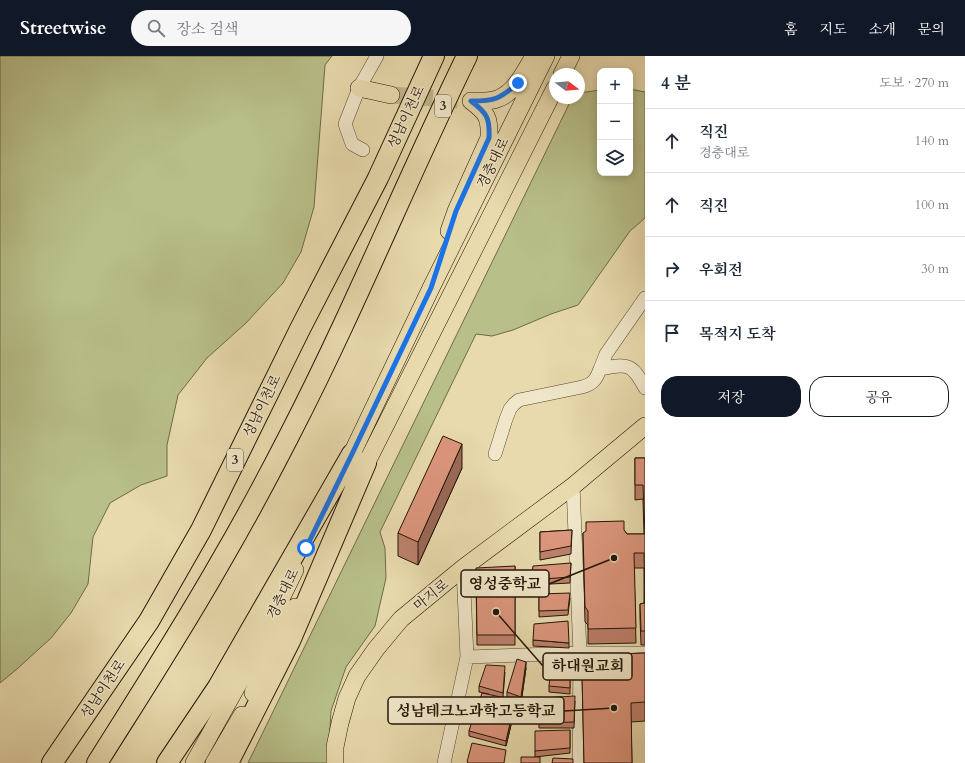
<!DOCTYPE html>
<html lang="ko">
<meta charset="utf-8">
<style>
:root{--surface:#fff;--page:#f6f6f7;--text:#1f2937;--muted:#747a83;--line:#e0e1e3;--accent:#111827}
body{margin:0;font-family:Cardo,"Noto Serif KR",serif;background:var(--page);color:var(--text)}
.controls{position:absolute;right:12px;top:12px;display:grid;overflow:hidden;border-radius:8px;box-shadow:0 2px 10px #0003}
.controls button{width:36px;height:36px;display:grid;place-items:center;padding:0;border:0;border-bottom:1px solid var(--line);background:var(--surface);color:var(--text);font:20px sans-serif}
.compass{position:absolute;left:549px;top:12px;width:36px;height:36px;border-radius:50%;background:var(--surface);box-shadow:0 2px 10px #0003;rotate:106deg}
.stop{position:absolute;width:12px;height:12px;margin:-9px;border:3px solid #1a73e8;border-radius:50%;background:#fff}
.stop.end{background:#1a73e8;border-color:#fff;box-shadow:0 1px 4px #0008}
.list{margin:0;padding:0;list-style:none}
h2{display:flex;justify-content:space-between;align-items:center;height:52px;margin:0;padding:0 16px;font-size:17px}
h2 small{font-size:13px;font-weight:400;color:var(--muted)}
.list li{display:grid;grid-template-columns:26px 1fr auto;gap:12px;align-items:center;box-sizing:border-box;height:64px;padding:0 16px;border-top:1px solid var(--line)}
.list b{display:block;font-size:15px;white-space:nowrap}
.list p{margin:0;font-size:13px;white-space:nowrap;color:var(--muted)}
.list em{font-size:13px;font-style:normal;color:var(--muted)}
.actions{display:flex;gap:8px;padding:12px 16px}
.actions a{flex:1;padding:9px 0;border:1px solid var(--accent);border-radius:16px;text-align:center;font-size:14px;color:var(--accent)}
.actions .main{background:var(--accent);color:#fff}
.icon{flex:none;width:22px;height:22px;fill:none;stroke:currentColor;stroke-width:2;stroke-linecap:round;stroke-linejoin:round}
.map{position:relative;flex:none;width:645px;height:707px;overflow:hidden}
header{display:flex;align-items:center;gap:24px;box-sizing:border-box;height:56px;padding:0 20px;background:var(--accent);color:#fff}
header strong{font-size:19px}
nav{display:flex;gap:22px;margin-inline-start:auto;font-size:14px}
.search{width:280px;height:36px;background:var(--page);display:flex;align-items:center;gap:10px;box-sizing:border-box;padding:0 14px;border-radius:22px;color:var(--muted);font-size:15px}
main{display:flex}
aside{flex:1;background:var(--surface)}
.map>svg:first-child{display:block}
.green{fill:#b8bf89;stroke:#6e6a48}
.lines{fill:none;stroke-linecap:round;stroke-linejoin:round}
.major-tunnel{stroke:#c1b38c;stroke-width:17;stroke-dasharray:17 8;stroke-linecap:butt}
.minor-casing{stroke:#554630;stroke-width:14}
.major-casing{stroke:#241506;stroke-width:18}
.highway-casing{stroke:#241506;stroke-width:22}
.minor{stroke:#f0e7ca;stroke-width:13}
.major{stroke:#e8daad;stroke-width:17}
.highway{stroke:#e8daad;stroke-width:20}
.wall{fill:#bd816c;stroke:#241506}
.shaded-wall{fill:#9a6958;stroke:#241506}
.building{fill:#dc967d;stroke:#241506}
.route{stroke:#1a73e8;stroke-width:5}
.labels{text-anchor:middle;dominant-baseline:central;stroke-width:3;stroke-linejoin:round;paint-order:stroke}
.shield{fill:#f0e7ca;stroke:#615441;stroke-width:1}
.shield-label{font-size:13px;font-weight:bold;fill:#241506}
.street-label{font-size:14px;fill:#241506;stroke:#f0e7ca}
.leader{fill:none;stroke:#241506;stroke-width:1.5}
.callout-dot{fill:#241506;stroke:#f0e7ca;stroke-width:1.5}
.callout{fill:#f0e7ca;stroke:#241506;stroke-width:1.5}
.callout-label{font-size:15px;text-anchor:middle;font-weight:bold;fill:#241506}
</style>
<header>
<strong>Streetwise</strong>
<div class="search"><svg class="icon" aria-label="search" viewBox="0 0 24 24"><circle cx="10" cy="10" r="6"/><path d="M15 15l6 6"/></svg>장소 검색</div>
<nav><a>홈</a><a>지도</a><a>소개</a><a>문의</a></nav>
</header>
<main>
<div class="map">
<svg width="645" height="707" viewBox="0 0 645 707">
<rect width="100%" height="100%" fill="#e8daad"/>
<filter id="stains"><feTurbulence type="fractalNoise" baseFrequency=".005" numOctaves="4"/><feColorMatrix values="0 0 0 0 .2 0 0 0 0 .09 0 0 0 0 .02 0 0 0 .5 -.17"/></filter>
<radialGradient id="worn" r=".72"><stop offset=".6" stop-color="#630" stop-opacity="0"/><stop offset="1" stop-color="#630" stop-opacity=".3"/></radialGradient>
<path class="green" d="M0 0H332L325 9 314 151 301 196 283 227 246 267 207 302 178 339 167 389V420L141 429 110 447 93 481 88 528 71 557 51 582 17 613 0 627Z
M630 33 645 36V162L630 175 578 249 551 258 513 274 492 280 476 278 380 476 385 492 386 522 375 570 346 611 331 655 328 707H248L572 42H579V37L600 34V117H630Z"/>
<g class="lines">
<path class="major-tunnel" d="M391 39 471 45"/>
<defs>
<path id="minor" d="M363 94 352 88 345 68 359 32 377 0
M600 313 606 298 645 242
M495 398 506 363 510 353 514 348 519 344 582 331C593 328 596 324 600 313 627 307 632 307 645 332
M573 430 580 597 579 707
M467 601 580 597H645
M444 707 467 601 463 512"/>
<path id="major" d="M562 18 571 0
M359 32 391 39
M471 45C479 45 489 46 497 43 515 37 525 15 534 0
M449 175 456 155 489 82C490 62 487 57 471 45
M346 410 431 232 546 0
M361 418 555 32
M253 637 295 551
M194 707 246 614 295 514
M214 707 242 659
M335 707V691L340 667 347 642 357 620 376 593 401 563 463 512 573 430 645 370"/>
<path id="highway" d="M52 707 149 565 201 474 300 273 378 122 434 0
M97 707C139 640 182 574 221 505 245 464 268 421 290 378 354 254 406 125 467 0
M167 707 218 631 352 398
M228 707 290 585 366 407"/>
</defs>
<use href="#minor" class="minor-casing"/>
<use href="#major" class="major-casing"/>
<use href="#highway" class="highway-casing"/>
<use href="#minor" class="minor"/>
<use href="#major" class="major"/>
<use href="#highway" class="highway"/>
</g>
<path class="wall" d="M635 402H645V589H641L640 562V548L644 547V512H634L636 587 588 588V569L585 566 583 477 624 474 627 478H644L643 443 635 444Z
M462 412 418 509 398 500V477Z
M572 474 571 498 540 504V476Z
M571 507 570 527 531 529V524Z
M515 510V589H477L476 523Z
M539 538 570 542 568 559 539 561Z
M533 584 569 587V592L533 590Z
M645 597V665L631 666 632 707H584L582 618H589V599Z
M570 606V638L549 636V630Z
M526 612 521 647 515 645V649L512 662 492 659 511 669 506 690 469 680V675L477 656V651L489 638 479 636V630L505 616 503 641 511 643 507 642V636Z
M575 645 574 672H539V667Z
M570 674V697L535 701V695Z"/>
<path class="shaded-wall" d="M462 388V412L418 509V486Z
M526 606V612L521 647V641Z
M515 644V649L512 662V657Z
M511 663V669L506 690V685Z"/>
<path class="building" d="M443 380 462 388 418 486 398 477Z
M635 402H645V575H641L640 548 645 547 644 497H634L636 572 588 573V555L585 551 583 477 586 475V466L624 465V474L627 478H645L643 429H635Z
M572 474 571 490 540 496V476Z
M571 507 570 521 531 524 533 510Z
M515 510V579H477L476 512Z
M570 537 568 554 539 555V538Z
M568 565 569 587 533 584 534 568Z
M645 597V646L631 647 632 707H584L582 618H589V599Z
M517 603 526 606 521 641 507 636Z
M570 606V632L549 630 551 610Z
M486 609 505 610 503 637 479 630Z
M482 637 515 644 512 657 477 651Z
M575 640 574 666 539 667 542 642Z
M475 655 511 663 506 685 469 675Z
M570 674V692L535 695V675Z
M472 687 506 694 504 707H469L467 706Z
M521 701H540V707H521Z
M553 702 573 703V707H552Z"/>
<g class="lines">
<path class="route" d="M306 492 352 398 431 232 456 155 489 82C490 62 487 57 471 45 495 45 500 43 518 27"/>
</g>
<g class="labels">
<g class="shield">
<rect x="435" y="39" width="16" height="22" rx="3"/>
<rect x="227" y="393" width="16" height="22" rx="3"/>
</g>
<g class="shield-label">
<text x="443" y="50">3</text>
<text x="235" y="404">3</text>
</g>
<g class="street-label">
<text transform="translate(406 61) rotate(-65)">성남이천로</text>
<text transform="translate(493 107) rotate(-64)">경충대로</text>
<text transform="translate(262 350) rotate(-64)">성남이천로</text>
<text transform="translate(283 538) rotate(-64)">경충대로</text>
<text transform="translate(431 539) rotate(-39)">마지로</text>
<text transform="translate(103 633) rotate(-56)">성남이천로</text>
</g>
</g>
<path class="leader" d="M614 502L549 528M496 556L543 610M614 652L564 655"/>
<g class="callout-dot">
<circle cx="614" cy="502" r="4"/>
<circle cx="496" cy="556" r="4"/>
<circle cx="614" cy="652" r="4"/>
</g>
<g class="callout">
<rect x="461" y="514" width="88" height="27" rx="4"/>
<rect x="543" y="597" width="89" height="27" rx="4"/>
<rect x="388" y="641" width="176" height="27" rx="4"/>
</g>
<g class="callout-label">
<text x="505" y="533">영성중학교</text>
<text x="588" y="615">하대원교회</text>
<text x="476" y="660">성남테크노과학고등학교</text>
</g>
<rect width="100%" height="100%" filter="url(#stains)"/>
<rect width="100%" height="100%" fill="url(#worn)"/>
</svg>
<div class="controls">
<button>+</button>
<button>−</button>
<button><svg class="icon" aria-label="layers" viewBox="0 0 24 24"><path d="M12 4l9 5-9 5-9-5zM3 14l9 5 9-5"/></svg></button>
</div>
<svg class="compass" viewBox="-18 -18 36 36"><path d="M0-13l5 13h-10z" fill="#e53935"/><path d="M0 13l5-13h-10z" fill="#747a83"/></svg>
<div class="stop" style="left:306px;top:492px"></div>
<div class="stop end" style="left:518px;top:27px"></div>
</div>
<aside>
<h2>4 분<small>도보 · 270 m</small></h2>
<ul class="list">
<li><svg class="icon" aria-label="ahead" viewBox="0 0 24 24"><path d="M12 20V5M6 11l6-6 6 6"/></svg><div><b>직진</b><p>경충대로</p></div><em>140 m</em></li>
<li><svg class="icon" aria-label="ahead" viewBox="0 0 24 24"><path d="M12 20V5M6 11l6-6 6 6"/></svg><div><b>직진</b></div><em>100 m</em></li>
<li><svg class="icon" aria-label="right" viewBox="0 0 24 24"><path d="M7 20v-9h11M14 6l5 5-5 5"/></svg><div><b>우회전</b></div><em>30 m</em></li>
<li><svg class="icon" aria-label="arrive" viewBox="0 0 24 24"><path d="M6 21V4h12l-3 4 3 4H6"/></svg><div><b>목적지 도착</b></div></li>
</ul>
<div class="actions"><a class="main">저장</a><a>공유</a></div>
</aside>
</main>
